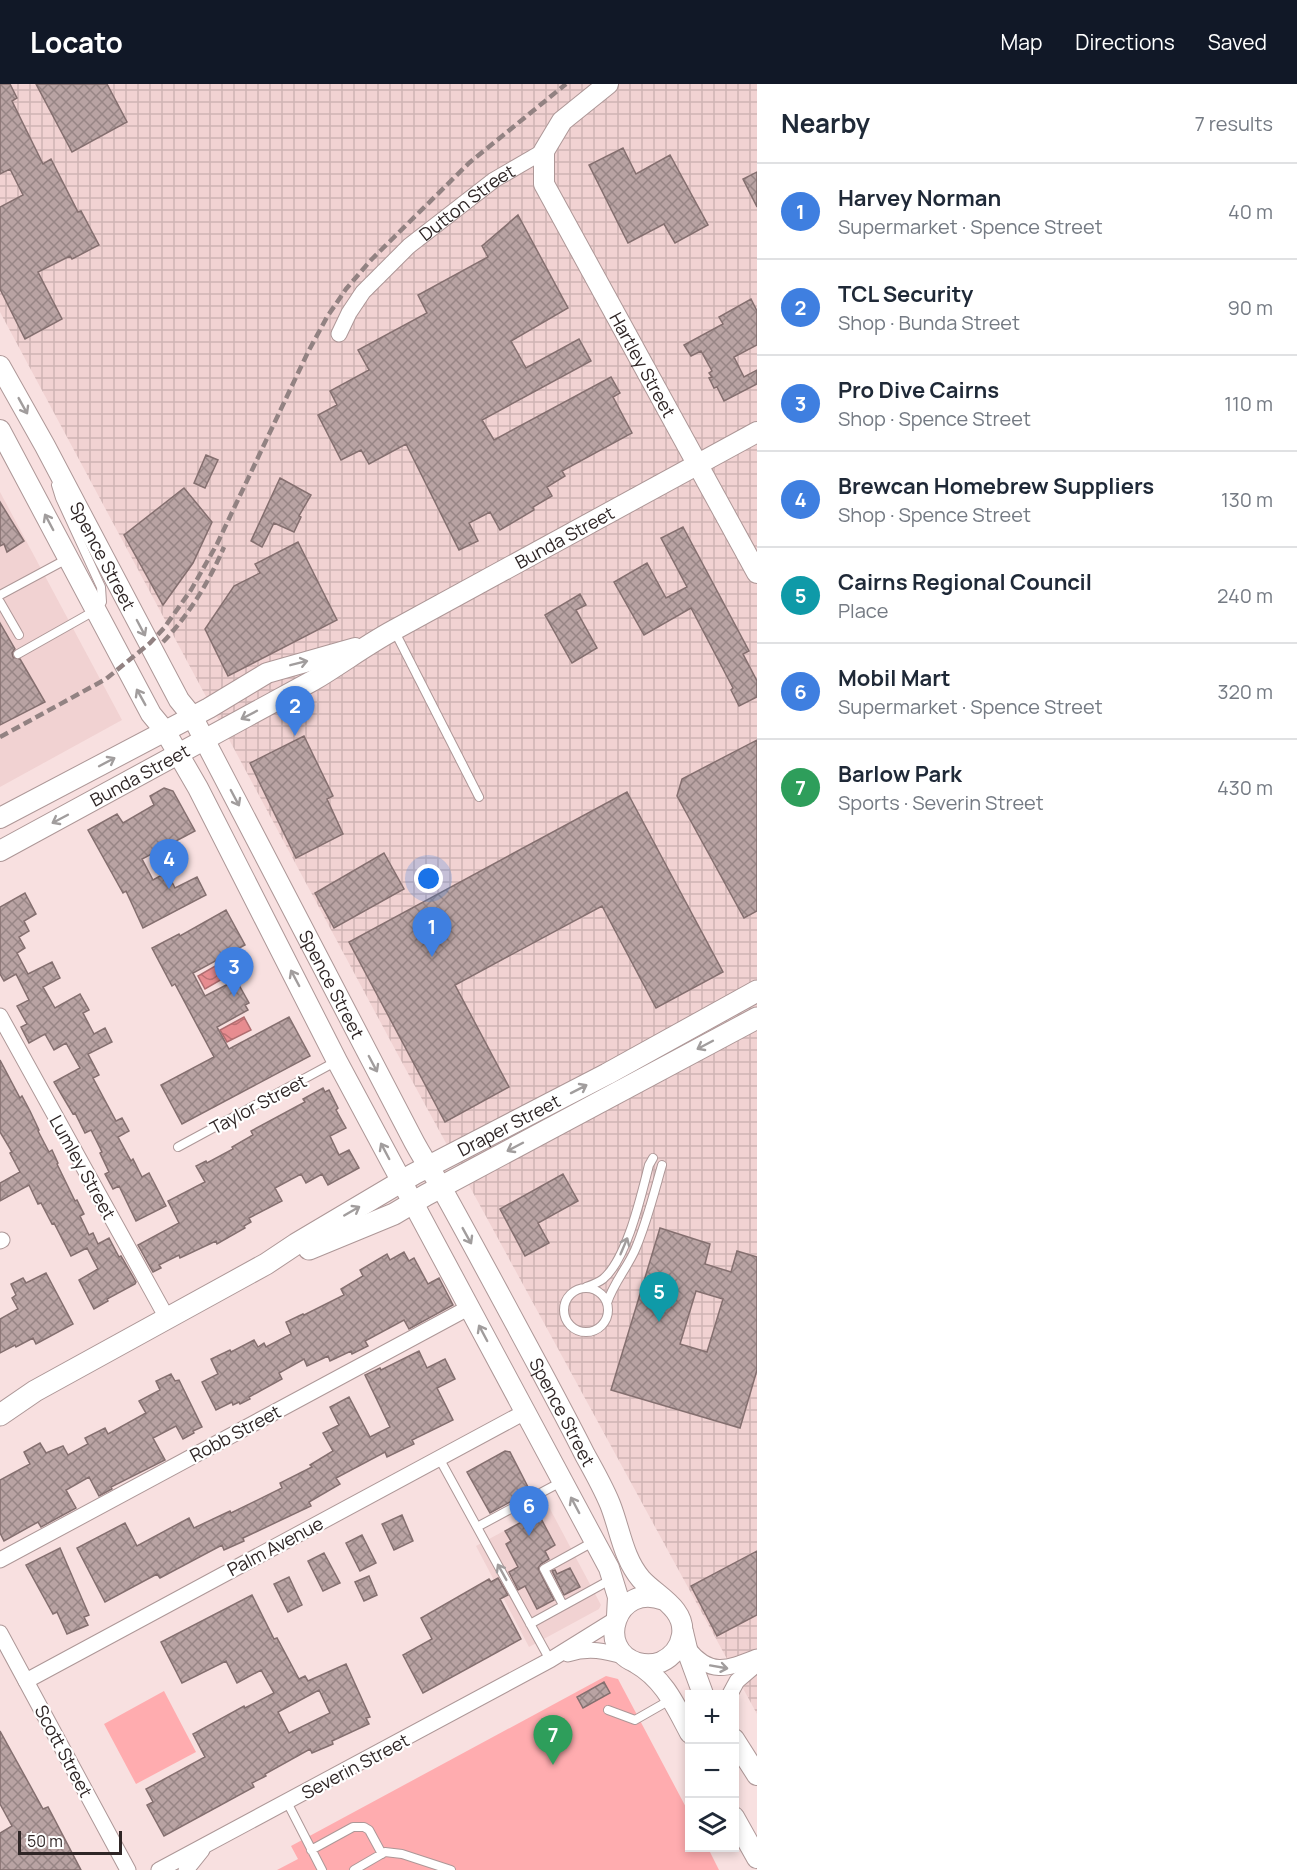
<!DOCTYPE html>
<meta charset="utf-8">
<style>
:root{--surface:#fff;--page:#f2f2f3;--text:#1f2937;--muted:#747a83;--line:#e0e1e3;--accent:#111827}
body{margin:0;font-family:Manrope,sans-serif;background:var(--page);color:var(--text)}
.controls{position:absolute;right:18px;bottom:18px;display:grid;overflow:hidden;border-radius:0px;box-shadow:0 3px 9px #0003}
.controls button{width:54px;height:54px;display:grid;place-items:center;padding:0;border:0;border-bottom:2px solid var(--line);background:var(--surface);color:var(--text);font:30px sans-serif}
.scale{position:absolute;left:18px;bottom:15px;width:104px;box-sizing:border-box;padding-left:6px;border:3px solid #2f2626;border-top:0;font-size:16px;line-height:21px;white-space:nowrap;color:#2f2626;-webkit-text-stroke:4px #fff;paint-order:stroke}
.you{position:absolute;left:429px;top:795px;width:21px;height:21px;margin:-15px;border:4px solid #fff;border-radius:50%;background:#1a73e8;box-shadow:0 0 0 9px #1a73e833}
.badge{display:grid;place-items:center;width:39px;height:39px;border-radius:50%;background:var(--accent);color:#fff;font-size:20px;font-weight:700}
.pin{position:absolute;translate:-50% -50px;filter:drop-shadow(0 2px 3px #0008)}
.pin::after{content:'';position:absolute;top:32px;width:21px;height:18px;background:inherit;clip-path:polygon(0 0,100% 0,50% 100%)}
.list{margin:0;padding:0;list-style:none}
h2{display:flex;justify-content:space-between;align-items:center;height:78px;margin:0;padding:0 24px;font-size:26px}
h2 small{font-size:20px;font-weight:400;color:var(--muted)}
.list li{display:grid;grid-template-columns:39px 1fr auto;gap:18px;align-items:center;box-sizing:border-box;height:96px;padding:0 24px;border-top:2px solid var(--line)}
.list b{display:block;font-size:22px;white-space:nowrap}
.list p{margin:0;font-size:20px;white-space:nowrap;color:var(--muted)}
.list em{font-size:20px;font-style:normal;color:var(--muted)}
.icon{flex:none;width:33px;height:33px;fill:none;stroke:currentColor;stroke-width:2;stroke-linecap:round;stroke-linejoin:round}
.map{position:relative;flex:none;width:757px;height:1786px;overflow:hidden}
header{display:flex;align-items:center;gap:36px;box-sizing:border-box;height:84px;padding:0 30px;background:var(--accent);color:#fff}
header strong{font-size:28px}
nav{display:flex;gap:33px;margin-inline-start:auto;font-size:21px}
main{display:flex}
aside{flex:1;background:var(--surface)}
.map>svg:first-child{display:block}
.built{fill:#f1d2d2}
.industrial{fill:url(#industrial-grid)}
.pitch{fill:#ffacaf}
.water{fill:url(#water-waves);stroke:#b06d70;stroke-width:1.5}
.building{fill:url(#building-cross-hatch);stroke:#846f6f;stroke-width:1.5;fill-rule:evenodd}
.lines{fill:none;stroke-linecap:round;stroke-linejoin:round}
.service-casing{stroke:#ad9797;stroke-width:10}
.minor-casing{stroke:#ad9797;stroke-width:17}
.tertiary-casing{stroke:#ad9797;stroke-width:22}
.secondary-casing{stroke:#ad9797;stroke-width:23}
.service{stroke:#fff;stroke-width:8}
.minor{stroke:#fff;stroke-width:15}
.tertiary{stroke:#fff;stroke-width:20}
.secondary{stroke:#fff;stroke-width:21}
.rail{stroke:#928282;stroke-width:4.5;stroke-dasharray:9 4.5;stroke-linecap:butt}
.oneway{stroke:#a19d9d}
.labels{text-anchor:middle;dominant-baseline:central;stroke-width:4.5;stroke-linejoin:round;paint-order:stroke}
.street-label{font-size:18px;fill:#2f2626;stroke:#fff}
</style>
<header>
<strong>Locato</strong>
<nav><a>Map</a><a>Directions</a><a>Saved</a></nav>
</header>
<main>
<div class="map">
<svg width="757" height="1786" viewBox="0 0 757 1786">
<defs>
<pattern id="industrial-grid" width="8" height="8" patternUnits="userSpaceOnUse" patternTransform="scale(1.5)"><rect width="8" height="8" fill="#f1d2d2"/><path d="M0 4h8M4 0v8" fill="none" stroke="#cfb4b4"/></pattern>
<pattern id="water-waves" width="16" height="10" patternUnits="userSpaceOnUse" patternTransform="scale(1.5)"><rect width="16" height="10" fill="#e78c90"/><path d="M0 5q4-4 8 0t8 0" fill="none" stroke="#bc7275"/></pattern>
<pattern id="building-cross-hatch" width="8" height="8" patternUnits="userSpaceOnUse" patternTransform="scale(1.5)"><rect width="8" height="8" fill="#b9a3a3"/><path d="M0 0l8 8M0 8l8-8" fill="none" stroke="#978585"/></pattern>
</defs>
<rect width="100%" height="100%" fill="#f8e0e0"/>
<path class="built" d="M0 408 122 636 0 703Z
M549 1423 601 1521 599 1525 529 1563 476 1462Z"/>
<path class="industrial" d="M0 0H757V1630L404 982 0 228Z"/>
<path class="pitch" d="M606 1592 618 1595 689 1729 690 1764H708L719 1786H277L298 1775 291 1762Z
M164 1607 196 1668 136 1700 104 1640Z"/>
<path class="water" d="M217 881 224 894 205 905 198 892Z
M244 933 251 946 227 958 220 946Z"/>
<path class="building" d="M0 0H10L17 14 12 17 43 80 51 75 78 128 81 127 99 161 72 175 70 172 38 188 62 235 25 255 0 205V123L23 111 10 85 0 90Z
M36 0H107L127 38 72 68Z
M623 64 636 90 670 71 708 141 675 159 664 140 628 159 589 81Z
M757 88V123L743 95Z
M518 131 568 224 511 257 526 284 579 255 591 277 482 336 494 356 611 293 620 309 613 313 632 349 562 387 565 392 547 403 552 412 533 423 534 426 500 446 490 428 469 439 478 457 459 466 406 360 369 380 361 366 341 376 318 331 337 321 330 307 369 286 358 266 427 229 418 211 488 173 482 162Z
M751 215 757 227V261L734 273 744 293 757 286V300L724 317 717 303 714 304 709 294 712 293 709 289 712 287 701 267 691 272 684 261 723 240 719 233Z
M206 371 218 376 205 404 194 399Z
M280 394 311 411 299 432 301 433 294 448 274 439 262 463 251 457Z
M184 404 212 438 193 479 163 521 124 451Z
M0 418 24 457 7 468 4 460 0 462Z
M683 443 749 567 743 570 757 597V613L739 622 731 606 733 604 691 524 644 551 614 498 647 479 666 514 687 503 661 454Z
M298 458 337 536 228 592 205 545 234 502 260 489 255 480Z
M580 510 586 521 576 526 597 564 572 579 545 531Z
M0 539 15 565 12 569 13 573 20 575 45 618 0 641Z
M304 652 333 712 327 715 343 750 296 774 250 679Z
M757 656V827L744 834 677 712 682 695Z
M164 704 173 707 195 747 142 775 153 796 167 788 175 804 197 793 206 811 143 844 126 807 123 809 88 746 117 730 123 739 154 721 150 712Z
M627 708 723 888 656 924 602 822 455 901 509 1003 445 1038 349 858Z
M384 769 404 805 334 844 315 809Z
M25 809 36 830 24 837 29 847 19 853 25 864 17 869 28 890 52 878 60 894 43 903 55 924 80 910 89 926 83 929 94 950 105 944 112 958 88 970 99 991 93 994 116 1037 122 1034 129 1047 118 1053 131 1077 133 1075 142 1093 149 1089 166 1122 136 1137 119 1102 113 1105 105 1090 109 1088 100 1069 102 1068 91 1046 85 1049 75 1029 73 1030 54 998 80 984 66 959 54 966 45 950 29 959 21 943 27 940 17 922 29 916 16 890 4 897 0 890V823Z
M226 826 245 861 193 889 205 912 232 898 235 902 239 901 249 919 245 921 248 926 217 943 229 965 289 933 310 972 182 1040 161 1001 214 973 175 900 172 902 152 864 179 850 180 852Z
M0 976 20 1014 22 1012 30 1027 39 1046 38 1047 49 1068 52 1066 58 1079 57 1080 75 1117 77 1116 84 1130 80 1132 89 1151 93 1149 98 1160 109 1154 119 1173 121 1172 136 1198 135 1200 107 1215 108 1217 94 1225 79 1196 98 1185 87 1164 71 1172 54 1139 52 1140 41 1119 38 1120 29 1101 0 1117V1099L20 1088 10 1069 12 1068 0 1048Z
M323 1004 325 1008 329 1006 338 1024 336 1026 346 1044 330 1052 339 1071 349 1066 359 1084 328 1101 322 1090 306 1099 301 1090 275 1104 282 1117 249 1134 251 1138 244 1142 245 1144 217 1160 216 1157 180 1174 179 1171 159 1181 161 1184 153 1188 138 1161 179 1139 168 1117 205 1098 196 1082 206 1077 207 1079 233 1065 232 1063 253 1051 251 1047 305 1018 303 1015Z
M563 1090 578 1117 538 1139 549 1159 525 1172 500 1125Z
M660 1144 710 1160 705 1180 731 1188 737 1167 757 1173V1286L740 1344 611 1306ZM696 1207 723 1215 707 1268 680 1260Z
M404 1168 409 1177 414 1174 428 1200 439 1194 453 1221 409 1245 404 1236 365 1257 368 1262 352 1270 351 1267 330 1277 328 1272 307 1282 304 1275 279 1289 282 1295 249 1313 250 1315 240 1320 239 1318 233 1321 232 1318 216 1326 202 1298 218 1290 211 1275 230 1266 231 1268 254 1256 258 1263 264 1259 266 1263 291 1250 286 1238 303 1230 304 1231 344 1211 341 1205 363 1192 360 1186 387 1170 390 1176Z
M46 1189 73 1240 36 1260 33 1254 16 1263 15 1261 0 1269V1235L18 1225 12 1214 16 1211 11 1200 23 1194 26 1199Z
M419 1267 427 1284 445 1275 455 1295 437 1304 453 1336 412 1356 414 1360 387 1373 385 1368 336 1394 340 1400 309 1418 311 1422 243 1454 244 1457 224 1466 222 1461 160 1494 157 1490 105 1518 77 1464 125 1439 137 1462 189 1434 194 1444 230 1427 231 1429 282 1404 280 1399 312 1383 310 1381 333 1367 323 1349 339 1341 330 1323 349 1313 370 1353 390 1343 365 1291 380 1284 381 1286Z
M171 1290 175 1297 179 1296 202 1343 193 1347 194 1349 183 1355 176 1342 153 1354 165 1376 111 1403 112 1405 99 1412 89 1393 66 1406 76 1424 41 1443 38 1438 4 1457 0 1449V1396L30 1380 24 1368 40 1359 46 1369 63 1362 68 1371 88 1360 85 1354 105 1344 108 1350 146 1329 139 1317 160 1306 156 1297Z
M505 1367 510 1368 530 1407 490 1429 467 1388Z
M538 1429 555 1461 545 1467 549 1475 541 1480 538 1484 554 1516 537 1525 525 1502 518 1506 509 1488 518 1483 506 1460 511 1457 505 1447Z
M402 1431 413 1457 394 1466 382 1440Z
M362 1451 376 1479 360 1487 346 1459Z
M60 1464 89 1531 84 1533 88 1541 67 1550 57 1528 53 1530 26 1481Z
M757 1467V1531L717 1552 691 1502Z
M324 1469 340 1499 323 1507 308 1477Z
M570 1484 580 1503 564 1511 552 1487 555 1486 557 1490Z
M369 1492 377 1511 364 1517 355 1498Z
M289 1493 302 1521 288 1528 274 1500Z
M498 1494 508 1511 500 1515 521 1555 423 1609 403 1571 432 1555 421 1534 489 1495 491 1498Z
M252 1511 274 1555 277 1554 299 1595 305 1592 308 1597 346 1580 370 1633 366 1634 369 1640 332 1657 333 1660 312 1669 310 1665 265 1690 266 1692 252 1699 254 1703 164 1752 147 1721 153 1718 146 1705 205 1673 193 1650 244 1622 245 1624 274 1609 261 1586 237 1599 226 1577 182 1599 161 1558ZM319 1606 330 1629 289 1649 278 1628Z
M604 1598 610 1609 583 1624 577 1613Z
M0 1647 43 1725 48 1723 81 1786H0V1749L12 1742 0 1720Z"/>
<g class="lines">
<defs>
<path id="service" d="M0 511 67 475
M0 518 19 551
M394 546 479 713
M18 570 96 526 102 518 101 503 60 414 56 401
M178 1063 335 978
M586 1203C592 1201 598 1199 603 1195 627 1175 641 1112 649 1081L653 1074
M564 1226a22 22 0 1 1 44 0a22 22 0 1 1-44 0Z
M607 1219C613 1200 627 1184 635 1166 647 1138 654 1109 662 1081
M439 1374 550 1576
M477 1443 561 1398
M563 1521 544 1485 593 1458
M530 1540 610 1496
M608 1626 635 1636 670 1616
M287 1718 322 1786
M311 1766 353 1743H364L369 1746 382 1770
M354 1786 385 1768 402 1770 451 1786"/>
<g id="minor">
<path id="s1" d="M339 250 349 229 363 208 409 162 494 96 544 67"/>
<path d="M0 932 167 1234"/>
<path d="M0 1157 2 1156"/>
<path d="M0 1476 470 1223"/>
<path d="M0 1549 128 1786"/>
<path d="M688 1564C710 1593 729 1584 757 1573"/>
<path d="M568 1570C589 1563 605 1567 626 1573"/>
<path d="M26 1597 525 1328"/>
<path d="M730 1610 737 1597 757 1580"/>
<path d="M159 1786 550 1576 616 1535"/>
<path d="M186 1786 202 1766"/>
</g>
<g id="tertiary">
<path id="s2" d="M608 0 562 37 544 67V100L757 489"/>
<path id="s3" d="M0 282 45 362 179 616 192 632 411 1052C420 1070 431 1086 441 1103 475 1164 508 1226 541 1287 556 1315 571 1343 585 1371 594 1387 603 1403 610 1420 620 1445 623 1474 641 1495 656 1512 686 1524 682 1551 680 1563 672 1573 661 1578 653 1581 646 1581 638 1579 594 1566 616 1497 664 1516"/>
<path d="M0 346 151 630 165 647 198 704 337 977 609 1484 618 1513 617 1532"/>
<path d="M0 734 209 624 267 589 355 564"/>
<path id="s4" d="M0 767 314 596C341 580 366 561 394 546L757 348"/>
<path d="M683 1548 688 1569 703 1610"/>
<path d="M636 1579C664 1595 675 1621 690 1649"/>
<path d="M734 1655 757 1691"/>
<path d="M734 1733 757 1774"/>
</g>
<g id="secondary">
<path d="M309 1165 394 1130 426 1111 757 934"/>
<path id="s5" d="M0 1331 35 1307 266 1180 296 1160 414 1090 607 990 757 907"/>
</g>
</defs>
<use href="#service" class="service-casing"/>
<use href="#minor" class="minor-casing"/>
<use href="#tertiary" class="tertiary-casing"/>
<use href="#secondary" class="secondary-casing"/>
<use href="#service" class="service"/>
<use href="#minor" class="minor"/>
<use href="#tertiary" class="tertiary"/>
<use href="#secondary" class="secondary"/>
<path class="rail" d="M163 558C189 531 209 498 224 463
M0 653 106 595 150 559 164 544 191 506 217 460 308 268 327 233 346 205 371 176 469 79 566 0"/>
</g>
<defs><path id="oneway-shaft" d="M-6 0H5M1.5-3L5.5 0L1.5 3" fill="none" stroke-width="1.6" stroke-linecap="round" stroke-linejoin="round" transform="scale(1.5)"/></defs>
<g class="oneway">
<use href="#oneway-shaft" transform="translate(23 322) rotate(61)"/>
<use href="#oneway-shaft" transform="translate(49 438) rotate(-118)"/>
<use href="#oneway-shaft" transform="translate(141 544) rotate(62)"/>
<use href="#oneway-shaft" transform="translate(299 579) rotate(-14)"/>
<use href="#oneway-shaft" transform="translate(141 613) rotate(-119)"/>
<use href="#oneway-shaft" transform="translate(249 631) rotate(152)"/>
<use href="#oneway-shaft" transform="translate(107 678) rotate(-28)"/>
<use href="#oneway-shaft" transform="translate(235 714) rotate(62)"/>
<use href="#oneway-shaft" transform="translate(60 735) rotate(152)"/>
<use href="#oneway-shaft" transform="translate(295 894) rotate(-118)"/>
<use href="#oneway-shaft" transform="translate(705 961) rotate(152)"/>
<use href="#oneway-shaft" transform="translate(373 980) rotate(62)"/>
<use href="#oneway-shaft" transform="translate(579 1005) rotate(-27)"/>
<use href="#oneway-shaft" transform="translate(515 1063) rotate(152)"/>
<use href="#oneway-shaft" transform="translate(385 1067) rotate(-118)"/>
<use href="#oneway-shaft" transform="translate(352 1127) rotate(-30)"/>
<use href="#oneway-shaft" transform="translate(467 1152) rotate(61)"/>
<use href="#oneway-shaft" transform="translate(624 1162) rotate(-67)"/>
<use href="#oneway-shaft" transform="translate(483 1249) rotate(-118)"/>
<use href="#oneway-shaft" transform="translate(575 1421) rotate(-118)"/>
<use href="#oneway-shaft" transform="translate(502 1488) rotate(-119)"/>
<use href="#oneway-shaft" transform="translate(719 1583) rotate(10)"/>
</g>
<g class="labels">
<g class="street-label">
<text stroke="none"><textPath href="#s1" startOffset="186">Dutton Street</textPath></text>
<text stroke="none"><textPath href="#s2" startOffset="333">Hartley Street</textPath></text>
<text stroke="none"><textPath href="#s4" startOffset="646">Bunda Street</textPath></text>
<text stroke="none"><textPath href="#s3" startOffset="216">Spence Street</textPath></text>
<text stroke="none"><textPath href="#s4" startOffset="159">Bunda Street</textPath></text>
<text stroke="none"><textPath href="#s3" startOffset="702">Spence Street</textPath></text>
<text transform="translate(258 1020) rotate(-28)">Taylor Street</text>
<text stroke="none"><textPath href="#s5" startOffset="586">Draper Street</textPath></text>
<text transform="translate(83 1083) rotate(61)">Lumley Street</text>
<text stroke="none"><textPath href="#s3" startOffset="1188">Spence Street</textPath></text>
<text transform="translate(235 1349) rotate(-28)">Robb Street</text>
<text transform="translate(275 1462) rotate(-28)">Palm Avenue</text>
<text transform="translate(64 1667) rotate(62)">Scott Street</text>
<text transform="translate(355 1682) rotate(-28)">Severin Street</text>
</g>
</g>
</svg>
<div class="controls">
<button>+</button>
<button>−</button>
<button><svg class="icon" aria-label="layers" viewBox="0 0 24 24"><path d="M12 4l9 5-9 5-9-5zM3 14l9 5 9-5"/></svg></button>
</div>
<div class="scale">50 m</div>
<div class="you"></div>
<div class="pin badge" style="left:432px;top:873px;background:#3f7fe0">1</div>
<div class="pin badge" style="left:295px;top:652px;background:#3f7fe0">2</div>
<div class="pin badge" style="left:234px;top:913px;background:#3f7fe0">3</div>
<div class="pin badge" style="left:169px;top:805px;background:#3f7fe0">4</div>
<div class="pin badge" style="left:659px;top:1238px;background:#0f9aa8">5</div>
<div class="pin badge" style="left:529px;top:1452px;background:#3f7fe0">6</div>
<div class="pin badge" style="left:553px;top:1681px;background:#2e9e5b">7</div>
</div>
<aside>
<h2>Nearby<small>7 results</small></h2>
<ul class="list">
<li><span class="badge" style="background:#3f7fe0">1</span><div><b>Harvey Norman</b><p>Supermarket · Spence Street</p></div><em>40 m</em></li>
<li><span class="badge" style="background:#3f7fe0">2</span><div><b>TCL Security</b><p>Shop · Bunda Street</p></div><em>90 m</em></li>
<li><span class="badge" style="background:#3f7fe0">3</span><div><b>Pro Dive Cairns</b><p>Shop · Spence Street</p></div><em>110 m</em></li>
<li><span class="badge" style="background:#3f7fe0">4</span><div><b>Brewcan Homebrew Suppliers</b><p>Shop · Spence Street</p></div><em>130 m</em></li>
<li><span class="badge" style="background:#0f9aa8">5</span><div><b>Cairns Regional Council</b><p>Place</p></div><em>240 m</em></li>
<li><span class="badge" style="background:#3f7fe0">6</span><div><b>Mobil Mart</b><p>Supermarket · Spence Street</p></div><em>320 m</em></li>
<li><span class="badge" style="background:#2e9e5b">7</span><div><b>Barlow Park</b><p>Sports · Severin Street</p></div><em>430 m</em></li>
</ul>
</aside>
</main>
